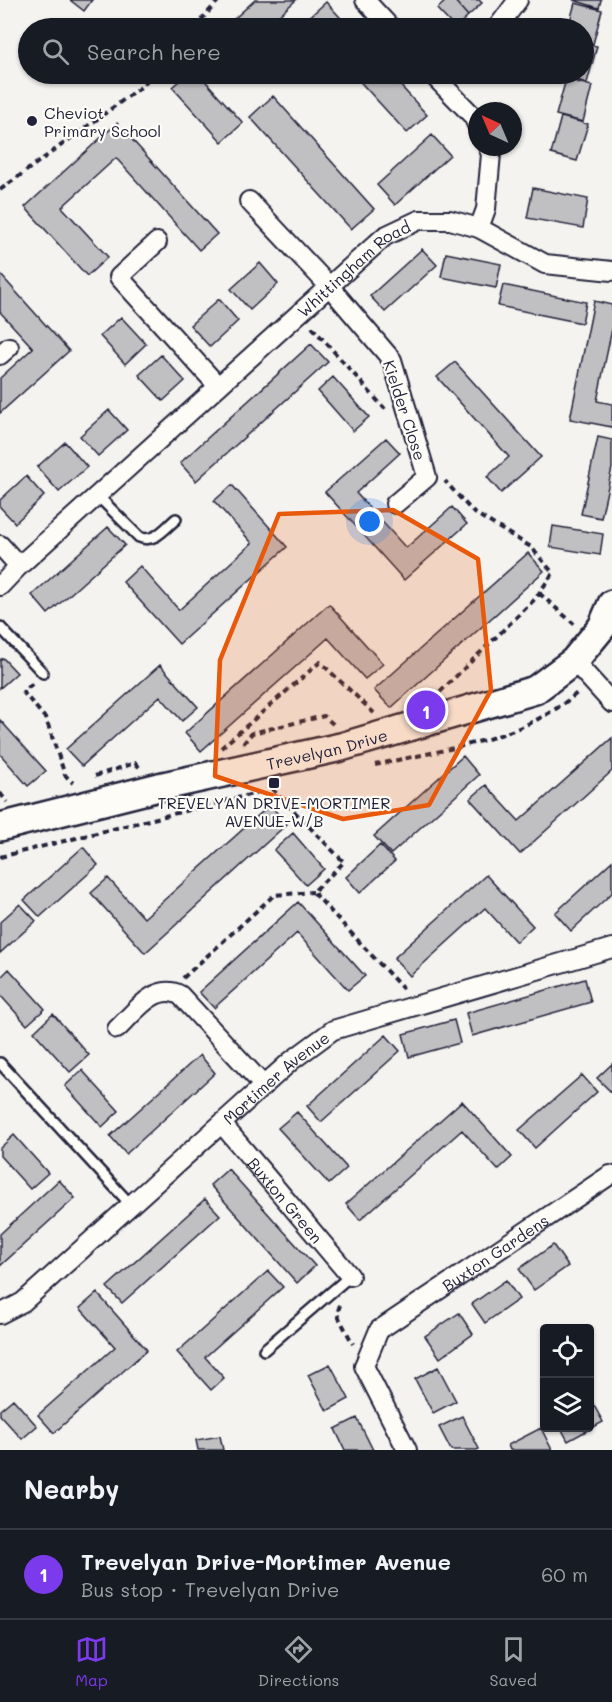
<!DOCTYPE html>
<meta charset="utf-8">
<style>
:root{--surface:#171b24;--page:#242831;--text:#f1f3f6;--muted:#9ea1a6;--line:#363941;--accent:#7c3aed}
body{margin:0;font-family:Mali,sans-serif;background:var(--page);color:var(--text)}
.controls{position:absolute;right:18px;bottom:18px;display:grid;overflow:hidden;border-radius:6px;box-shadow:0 2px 4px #0004}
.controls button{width:54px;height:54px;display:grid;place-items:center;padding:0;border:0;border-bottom:2px solid var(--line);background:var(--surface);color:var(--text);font:30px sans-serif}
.compass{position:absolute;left:468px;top:102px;width:54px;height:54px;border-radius:50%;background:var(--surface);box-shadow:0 2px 4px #0004;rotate:316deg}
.you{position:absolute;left:370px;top:522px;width:21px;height:21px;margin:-15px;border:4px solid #fff;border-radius:50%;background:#1a73e8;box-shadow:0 0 0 9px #1a73e833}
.badge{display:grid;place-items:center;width:39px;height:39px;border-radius:50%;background:var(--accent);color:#fff;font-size:20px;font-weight:700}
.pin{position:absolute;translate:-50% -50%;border:3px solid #fff;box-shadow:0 2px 6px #0006}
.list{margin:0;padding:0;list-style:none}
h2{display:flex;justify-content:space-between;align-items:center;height:78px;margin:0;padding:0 24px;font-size:26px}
h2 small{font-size:20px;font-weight:400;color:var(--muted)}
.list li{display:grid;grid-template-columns:39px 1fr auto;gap:18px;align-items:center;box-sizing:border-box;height:90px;padding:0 24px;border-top:2px solid var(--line)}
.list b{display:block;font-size:22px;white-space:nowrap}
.list p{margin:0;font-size:20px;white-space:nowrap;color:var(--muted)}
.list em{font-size:20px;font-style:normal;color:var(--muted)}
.icon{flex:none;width:33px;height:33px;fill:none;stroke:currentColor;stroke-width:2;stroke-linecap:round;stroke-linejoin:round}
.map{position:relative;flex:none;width:612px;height:1450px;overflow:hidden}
.search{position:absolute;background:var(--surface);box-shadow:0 2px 4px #0004;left:18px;right:18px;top:18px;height:66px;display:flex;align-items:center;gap:15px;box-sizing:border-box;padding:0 21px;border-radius:33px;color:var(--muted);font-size:22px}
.sheet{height:168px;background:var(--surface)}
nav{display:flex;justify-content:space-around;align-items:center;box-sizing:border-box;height:84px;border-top:2px solid var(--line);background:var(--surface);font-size:16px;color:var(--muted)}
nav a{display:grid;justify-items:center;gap:3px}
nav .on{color:var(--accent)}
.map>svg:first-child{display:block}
.building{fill:#c0bfc2;stroke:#22223b;stroke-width:1.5}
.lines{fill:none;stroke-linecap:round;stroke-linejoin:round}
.lane-casing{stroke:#22223b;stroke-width:14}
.street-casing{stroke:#22223b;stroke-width:22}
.secondary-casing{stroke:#22223b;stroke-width:32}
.path{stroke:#22223b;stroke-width:4;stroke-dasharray:6 4.5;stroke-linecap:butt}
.lane{stroke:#fdfcf7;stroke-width:9}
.street{stroke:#fdfcf7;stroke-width:18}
.secondary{stroke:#fdfcf7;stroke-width:27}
.marked{fill:#e8590c;fill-opacity:0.2;stroke:#e8590c;stroke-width:4.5;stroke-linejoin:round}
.poi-dot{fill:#22223b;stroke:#fdfcf7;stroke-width:2}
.labels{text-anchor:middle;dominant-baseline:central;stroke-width:4.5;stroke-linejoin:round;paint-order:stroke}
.poi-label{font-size:16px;fill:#22223b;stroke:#fdfcf7;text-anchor:start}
.street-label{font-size:16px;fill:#22223b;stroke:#fdfcf7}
</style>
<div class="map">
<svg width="612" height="1450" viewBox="0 0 612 1450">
<rect width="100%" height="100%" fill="#f4f3ef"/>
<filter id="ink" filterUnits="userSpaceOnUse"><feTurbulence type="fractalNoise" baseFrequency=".0167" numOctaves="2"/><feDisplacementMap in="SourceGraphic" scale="12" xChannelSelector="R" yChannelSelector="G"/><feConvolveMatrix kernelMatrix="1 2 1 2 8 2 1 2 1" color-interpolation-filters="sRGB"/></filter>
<g filter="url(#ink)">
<path class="building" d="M70 0H92L84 11Z
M255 0H296L265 28H224Z
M447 0H454L468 16 455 28 437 9Z
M454 0H479L482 3 468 16Z
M573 0H601L599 8Z
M326 2 350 28H312L305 21Z
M575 3 602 10 593 44 584 42V28H568Z
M584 43 597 46 587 83 562 76 563 74H584Z
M187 74H199L243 123 222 142 172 87Z
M353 74H390L427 115 407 133Z
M566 79 592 86 583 122 556 115Z
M273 96 374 209 351 229 250 117Z
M561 117 588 124 577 161 551 154Z
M117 123 217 234 199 250 116 158 62 207 108 257 87 276 25 207Z
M432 135 450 155 395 205 377 185Z
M533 188 588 199 583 228 527 218Z
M422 249 437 265 385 312 370 296Z
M446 253 501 264 496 288 441 277Z
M260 263 278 284 250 310 231 289Z
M0 274 69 351 0 413V378L33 348 0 312Z
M503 285 586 302 582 323 498 306Z
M219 299 238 321 210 347 190 325Z
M594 301 612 305V329L597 401 612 404V427L570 419Z
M121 317 146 344 125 364 100 336Z
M311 344 328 362 196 481 180 463Z
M161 355 185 381 163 401 139 375Z
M455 362 541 457 501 493 487 477 509 457 437 377Z
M333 377 369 417 353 431 318 391Z
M109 410 127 430 98 456 80 436Z
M598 437 612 440V468L601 518 581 514Z
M386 438 400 453 356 493 406 548 452 507 467 524 404 580 325 492Z
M65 442 87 467 59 492 37 467Z
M26 476 44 496 15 523 0 507V500Z
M232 485 287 547 179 644 123 582 140 566 179 610 252 543 214 501Z
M553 526 603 534 600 555 550 547Z
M108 527 125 545 48 614 32 595Z
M528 553 544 571 391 708 374 690Z
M329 604 383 664 365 679 328 638 201 751 185 733Z
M3 658 17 673 0 688V660Z
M160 665 198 707 182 721 160 696 82 766 66 749Z
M0 720 46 771 28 786 0 754Z
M612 738V771L520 854 470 799 486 785 519 821Z
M463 756 479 775 391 854 374 836Z
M270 805 287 824 145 953 91 893 108 878 144 918Z
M293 833 324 869 306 885 274 850Z
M380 845 395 861 360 893 346 877Z
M83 847 98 865 40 917 24 900Z
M612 861V893L571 931 555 913Z
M486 875 533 926 516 942 485 908 410 976 394 958Z
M298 902 365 976 348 990 297 933 214 1008 199 992Z
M20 904 36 921 0 953V922Z
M9 969 45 1009 27 1025 0 995V978Z
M585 979 591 1002 472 1036 466 1013Z
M53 1014 89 1055 70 1072 34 1032Z
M454 1020 460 1043 409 1057 403 1034Z
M386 1035 400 1051 321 1122 307 1106Z
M200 1055 215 1073 126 1154 110 1136Z
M612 1064V1093L597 1078Z
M82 1070 119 1111 102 1127 65 1086Z
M582 1075 597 1092 535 1148 519 1130Z
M462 1101 512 1157 498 1170 462 1130 360 1220 346 1204Z
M297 1112 347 1168 329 1184 278 1128Z
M14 1135 48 1173 30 1189 0 1156V1148Z
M228 1169 315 1266 297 1283 210 1185Z
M59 1180 75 1198 0 1266V1234Z
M205 1199 220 1215 122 1303 107 1287Z
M553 1245 568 1266 534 1290 519 1269Z
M268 1271 283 1287 205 1357 224 1378 211 1390 177 1352Z
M506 1280 519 1299 485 1323 472 1304Z
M97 1293 147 1350 54 1433 38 1415 115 1347 80 1308Z
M459 1313 473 1334 440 1358 425 1336Z
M330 1364 349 1399 327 1411 308 1375Z
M438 1367 456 1401 433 1413 415 1379Z
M13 1399 37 1426 22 1439 0 1415V1410Z
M591 1400 603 1422 568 1441 561 1428H590Z
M462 1416 479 1449 477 1450H451L439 1427Z
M357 1418 373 1450H345L335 1429Z
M541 1428 552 1450H510L508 1445Z
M220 1436 223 1450H198L196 1440Z"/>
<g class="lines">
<defs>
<path id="lane" d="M97 495 139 537C154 544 165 528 176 519
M0 627 43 673
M0 1063 131 1205
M264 1350 350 1276"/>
<g id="street">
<path d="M365 0 391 28"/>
<path d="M497 28 518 0"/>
<path d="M432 74 473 116 477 125"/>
<path d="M249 201 329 286 392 360 427 477 395 504"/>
<path d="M479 228 486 209 491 154 488 147"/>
<path d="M157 242 119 277 218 386"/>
<path d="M0 355 9 347"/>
<path d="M0 545 19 566"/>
<path id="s1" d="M0 586 19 566 385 236 419 220H450L479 228 545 264 612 271"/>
<path d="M574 661 612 703"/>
<path d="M117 1029C134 1013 155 982 180 995L264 1086"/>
<path id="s2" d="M222 1124 350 1276"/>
<path id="s3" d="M0 1314 23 1302 291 1061 333 1030 612 948"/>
<path id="s4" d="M407 1450 364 1366 379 1330 610 1175"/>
</g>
<g id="secondary">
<path id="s5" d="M0 827 159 787 341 747 535 690 574 661 602 627 612 604"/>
</g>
</defs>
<use href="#lane" class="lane-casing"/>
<use href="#street" class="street-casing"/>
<use href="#secondary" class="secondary-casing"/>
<path class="path" d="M194 28 219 0
M0 190 141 87 153 74
M312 327 385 409
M539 593 574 624
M32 684 23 692 46 719 65 775 73 783
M440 692 535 599 553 573 531 547 473 512 445 481
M243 744 252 733 324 716 333 724
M221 748 320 662 374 713
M375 765C444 749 521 741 577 693
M95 776 135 763 140 768
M272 789 344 862 313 892 403 989
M0 793 7 802
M0 857 257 793
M183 978 274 895 313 892
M340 1305 337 1314 353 1344"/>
<use href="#lane" class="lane"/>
<use href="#street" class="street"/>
<use href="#secondary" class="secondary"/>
</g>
</g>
<path class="marked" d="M393 510 478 559 491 690 429 805 343 819 215 776 220 660 279 514Z"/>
<g class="poi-dot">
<circle cx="32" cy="121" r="6"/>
<rect x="268" y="777" width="12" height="12" rx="3"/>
</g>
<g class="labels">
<g class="poi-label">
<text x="44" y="112">Cheviot<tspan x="44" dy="18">Primary School</tspan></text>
<text x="274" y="802" text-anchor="middle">TREVELYAN DRIVE-MORTIMER<tspan x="274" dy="18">AVENUE-W/B</tspan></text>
</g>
<g class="street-label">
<text stroke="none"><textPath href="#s1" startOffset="476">Whittingham Road</textPath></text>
<text transform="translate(405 410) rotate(72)">Kielder Close</text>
<text stroke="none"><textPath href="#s5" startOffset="336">Trevelyan Drive</textPath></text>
<text stroke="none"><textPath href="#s3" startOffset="364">Mortimer Avenue</textPath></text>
<text stroke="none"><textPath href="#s2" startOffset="99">Buxton Green</textPath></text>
<text stroke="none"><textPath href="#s4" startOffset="273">Buxton Gardens</textPath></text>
</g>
</g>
</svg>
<div class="controls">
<button><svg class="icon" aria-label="locate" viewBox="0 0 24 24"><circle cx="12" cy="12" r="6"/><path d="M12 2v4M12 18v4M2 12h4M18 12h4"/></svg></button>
<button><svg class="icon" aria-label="layers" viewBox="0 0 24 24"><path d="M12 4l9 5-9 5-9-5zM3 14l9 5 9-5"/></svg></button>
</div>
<svg class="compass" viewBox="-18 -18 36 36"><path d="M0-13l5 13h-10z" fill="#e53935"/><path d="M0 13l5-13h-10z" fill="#9ea1a6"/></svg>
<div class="you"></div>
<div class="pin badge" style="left:426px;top:710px">1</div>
<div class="search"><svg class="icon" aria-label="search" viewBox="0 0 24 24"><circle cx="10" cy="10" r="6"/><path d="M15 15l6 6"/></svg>Search here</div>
</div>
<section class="sheet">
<h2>Nearby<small></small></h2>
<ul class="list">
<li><span class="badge">1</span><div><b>Trevelyan Drive-Mortimer Avenue</b><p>Bus stop · Trevelyan Drive</p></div><em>60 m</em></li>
</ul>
</section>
<nav>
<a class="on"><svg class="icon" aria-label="map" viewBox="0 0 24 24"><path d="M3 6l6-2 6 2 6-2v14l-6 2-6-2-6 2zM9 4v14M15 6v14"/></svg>Map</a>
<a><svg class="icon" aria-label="directions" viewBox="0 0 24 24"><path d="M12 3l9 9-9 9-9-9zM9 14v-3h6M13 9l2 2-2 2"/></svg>Directions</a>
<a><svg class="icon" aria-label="saved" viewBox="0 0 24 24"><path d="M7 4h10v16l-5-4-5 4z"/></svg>Saved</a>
</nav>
